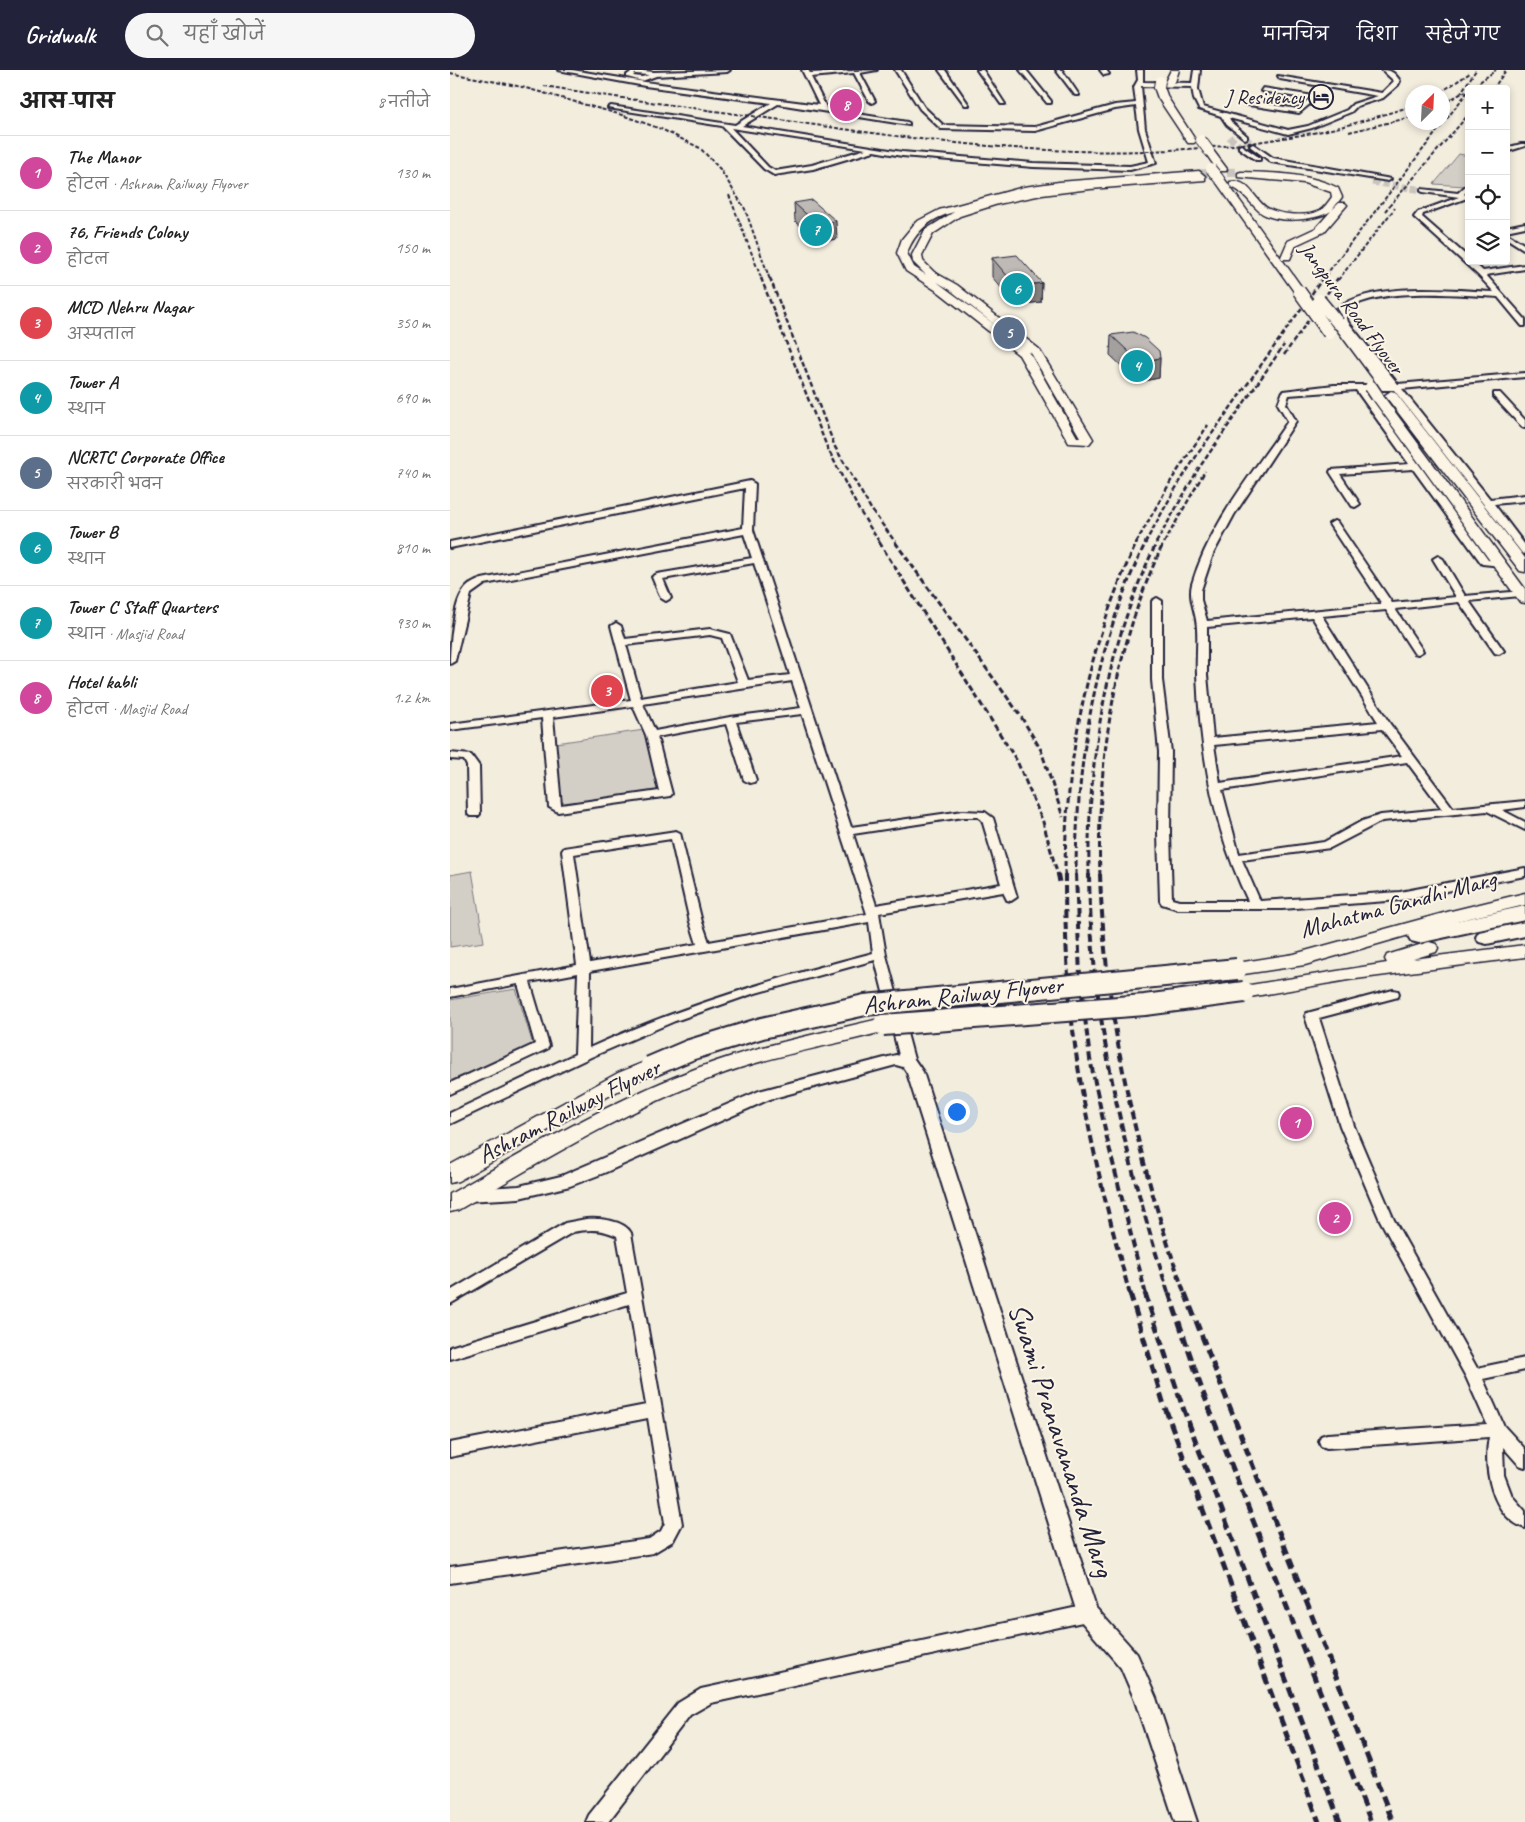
<!DOCTYPE html>
<html lang="hi">
<meta charset="utf-8">
<style>
:root{--surface:#fff;--page:#f6f6f6;--text:#222;--muted:#767676;--line:#e0e0e0;--accent:#22223b}
body{margin:0;font-family:Caveat,"Playpen Sans Deva",sans-serif;background:var(--page);color:var(--text)}
.controls{position:absolute;right:15px;top:15px;display:grid;overflow:hidden;border-radius:5px;box-shadow:0 2px 8px #0003}
.controls button{width:45px;height:45px;display:grid;place-items:center;padding:0;border:0;border-bottom:1px solid var(--line);background:var(--surface);color:var(--text);font:25px sans-serif}
.compass{position:absolute;left:955px;top:15px;width:45px;height:45px;border-radius:50%;background:var(--surface);box-shadow:0 2px 8px #0003;rotate:24deg}
.you{position:absolute;left:506px;top:1041px;width:18px;height:18px;margin:-12px;border:4px solid #fff;border-radius:50%;background:#1a73e8;box-shadow:0 0 0 8px #1a73e833}
.badge{display:grid;place-items:center;width:32px;height:32px;border-radius:50%;background:var(--accent);color:#fff;font-size:16px;font-weight:700}
.pin{position:absolute;translate:-50% -50%;border:2px solid #fff;box-shadow:0 1px 5px #0006}
.list{margin:0;padding:0;list-style:none}
h2{display:flex;justify-content:space-between;align-items:center;height:65px;margin:0;padding:0 20px;font-size:21px}
h2 small{font-size:16px;font-weight:400;color:var(--muted)}
.list li{display:grid;grid-template-columns:32px 1fr auto;gap:15px;align-items:center;box-sizing:border-box;height:75px;padding:0 20px;border-top:1px solid var(--line)}
.list b{display:block;font-size:19px;white-space:nowrap}
.list p{margin:0;font-size:16px;white-space:nowrap;color:var(--muted)}
.list em{font-size:16px;font-style:normal;color:var(--muted)}
.icon{flex:none;width:28px;height:28px;fill:none;stroke:currentColor;stroke-width:2;stroke-linecap:round;stroke-linejoin:round}
.map{position:relative;flex:none;width:1075px;height:1752px;overflow:hidden}
header{display:flex;align-items:center;gap:30px;box-sizing:border-box;height:70px;padding:0 25px;background:var(--accent);color:#fff}
header strong{font-size:24px}
nav{display:flex;gap:28px;margin-inline-start:auto;font-size:18px}
.search{width:350px;height:45px;background:var(--page);display:flex;align-items:center;gap:12px;box-sizing:border-box;padding:0 18px;border-radius:28px;color:var(--muted);font-size:19px}
main{display:flex}
aside{flex:1;background:var(--surface)}
.map>svg:first-child{display:block}
.green{fill:#d4cfc6;stroke:#7b7880}
.lines{fill:none;stroke-linecap:round;stroke-linejoin:round}
.minor-tunnel{stroke:#c9c4bd;stroke-width:7;stroke-dasharray:7 3;stroke-linecap:butt}
.secondary-tunnel{stroke:#c9c4bd;stroke-width:9;stroke-dasharray:9 5;stroke-linecap:butt}
.minor-casing{stroke:#22223b;stroke-width:4}
.tertiary-casing{stroke:#22223b;stroke-width:4}
.secondary-casing{stroke:#22223b;stroke-width:3}
.primary-casing{stroke:#22223b;stroke-width:3}
.motorway-casing{stroke:#22223b;stroke-width:4}
.minor{fill:#fcf5e5;fill-rule:evenodd}
.tertiary{fill:#fcf5e5;fill-rule:evenodd}
.secondary{fill:#fcf5e5;fill-rule:evenodd}
.primary{fill:#fcf5e5;fill-rule:evenodd}
.motorway{fill:#fcf5e5;fill-rule:evenodd}
.rail-far4{stroke:#22223b;stroke-width:2;stroke-dasharray:4 2;stroke-linecap:butt}
.rail-far3{stroke:#22223b;stroke-width:2.5;stroke-dasharray:5 2.5;stroke-linecap:butt}
.rail-far2{stroke:#22223b;stroke-width:3;stroke-dasharray:6 3;stroke-linecap:butt}
.rail-far1{stroke:#22223b;stroke-width:4;stroke-dasharray:8 4;stroke-linecap:butt}
.rail{stroke:#22223b;stroke-width:5;stroke-dasharray:10 5;stroke-linecap:butt}
.primary-bridge-far2-casing{stroke:#22223b;stroke-width:12;stroke-linecap:butt}
.primary-bridge-far1-casing{stroke:#22223b;stroke-width:15;stroke-linecap:butt}
.primary-bridge-casing{stroke:#22223b;stroke-width:24;stroke-linecap:butt}
.primary-bridge-far2{stroke:#fcf5e5;stroke-width:10}
.primary-bridge-far1{stroke:#fcf5e5;stroke-width:12}
.primary-bridge{stroke:#fcf5e5;stroke-width:20}
.wall{fill:#a4a09d;stroke:#22223b}
.shaded-wall{fill:#86827f;stroke:#22223b}
.building{fill:#bfbab6;stroke:#22223b}
.labels{text-anchor:middle;dominant-baseline:central;stroke-width:4;stroke-linejoin:round;paint-order:stroke}
.far-poi-label{font-size:21px;fill:#22223b;stroke:#fcf5e5;text-anchor:end}
.far-street-label{font-size:21px;fill:#22223b;stroke:#fcf5e5}
.street-label{font-size:25px;fill:#22223b;stroke:#fcf5e5}
.near-street-label{font-size:30px;fill:#22223b;stroke:#fcf5e5}
</style>
<header>
<strong>Gridwalk</strong>
<div class="search"><svg class="icon" aria-label="search" viewBox="0 0 24 24"><circle cx="10" cy="10" r="6"/><path d="M15 15l6 6"/></svg>यहाँ खोजें</div>
<nav><a>मानचित्र</a><a>दिशा</a><a>सहेजे गए</a></nav>
</header>
<main>
<aside>
<h2>आस-पास<small>8 नतीजे</small></h2>
<ul class="list">
<li><span class="badge" style="background:#d1479c">1</span><div><b>The Manor</b><p>होटल · Ashram Railway Flyover</p></div><em>130 m</em></li>
<li><span class="badge" style="background:#d1479c">2</span><div><b>76, Friends Colony</b><p>होटल</p></div><em>150 m</em></li>
<li><span class="badge" style="background:#e0444e">3</span><div><b>MCD Nehru Nagar</b><p>अस्पताल</p></div><em>350 m</em></li>
<li><span class="badge" style="background:#0f9aa8">4</span><div><b>Tower A</b><p>स्थान</p></div><em>690 m</em></li>
<li><span class="badge" style="background:#5c6f8a">5</span><div><b>NCRTC Corporate Office</b><p>सरकारी भवन</p></div><em>740 m</em></li>
<li><span class="badge" style="background:#0f9aa8">6</span><div><b>Tower B</b><p>स्थान</p></div><em>810 m</em></li>
<li><span class="badge" style="background:#0f9aa8">7</span><div><b>Tower C Staff Quarters</b><p>स्थान · Masjid Road</p></div><em>930 m</em></li>
<li><span class="badge" style="background:#d1479c">8</span><div><b>Hotel kabli</b><p>होटल · Masjid Road</p></div><em>1.2 km</em></li>
</ul>
</aside>
<div class="map">
<svg width="1075" height="1752" viewBox="0 0 1075 1752">
<rect width="100%" height="100%" fill="#f3edde"/>
<filter id="ink" filterUnits="userSpaceOnUse"><feTurbulence type="fractalNoise" baseFrequency=".02" numOctaves="2"/><feDisplacementMap in="SourceGraphic" scale="10" xChannelSelector="R" yChannelSelector="G"/><feConvolveMatrix kernelMatrix="1 2 1 2 8 2 1 2 1" color-interpolation-filters="sRGB"/></filter>
<g filter="url(#ink)">
<path class="green" d="M816 22 860 29 846 40 801 32Z
M1009 84 1019 86V111L1015 116 984 114Z
M194 660 216 721 111 737 106 673Z
M22 801 34 872 0 877V805Z
M66 919 83 975 0 1011V930Z"/>
<g class="lines">
<path class="minor-tunnel" d="M779 67 791 77
M795 67 803 76
M922 112 973 120"/>
<path class="secondary-tunnel" d="M749 104 789 102"/>
<defs>
<path id="minor" d="M108 0H122L195 12 369 35 352 0H358L360 3 427 0 410 3 425 31 422 33 419 31 404 3 361 7 377 39 457 52 459 53V55L328 34 292 56 452 82 583 93 680 96 699 92 689 59 686 36 665 39 585 61 491 59 470 39 445 0H451L474 37 493 55 585 57 665 35 686 33 684 17 688 10 687 0H693V12L742 13 744 0H750L748 19 753 37 838 60 858 56 897 40 903 34 928 26 830 9 828 6 932 23 944 11 932 0C941 0 945 3 950 11L948 15 933 28 907 36 901 42 862 58 838 64 779 48 782 53 797 66V68L795 69 777 55 771 46 749 39 744 29 742 17 691 16 695 59 706 93 680 100 583 97 452 86 424 81 363 99 324 105 314 99 272 56 158 38 161 36 285 55 321 33 195 16ZM281 58 416 79 362 95 325 101 318 97Z
M184 0 204 2 280 0 277 2 206 6 192 11 177 7V5ZM185 4 199 5 192 7 183 6Z
M489 0H495L519 35H515Z
M527 0H533L555 34H551Z
M570 0H576L601 31V33H597Z
M606 0H612L629 25H625Z
M650 0H656L659 4 654 5Z
M813 18 864 26 867 28 849 43 793 34 795 31 848 39 859 29 811 21Z
M803 74 823 88 941 109 938 111 821 92 801 77 800 76Z
M1071 74H1075V76L1056 82V78Z
M791 75 810 88V90H806L789 78V76Z
M1019 113V119L1014 124 1017 126V128L973 144 972 147 1019 188V191H1022L1033 201 1075 195V199L1036 205 1075 249V256H1072L1048 227C1008 225 926 216 895 241L898 252 948 314 1075 303V307L952 319 1040 429 1075 425V431L1044 434 1075 475V484L1072 483 944 320H915L1038 490 1052 492V496L1032 494 963 399 890 404 910 434 905 437 902 436 880 402 881 400 959 394 906 320 839 325 836 334 846 351 784 445 763 484 751 520V530L757 551 932 534 879 454 884 451 887 452 942 533 1006 527 983 489 988 486 993 489 1015 526 1073 521 1075 523 1070 526 1019 531 1054 581 1049 584 1045 583 1009 532 945 539 973 581 968 584 964 583 936 540 872 546 940 654 1003 738 1075 731V737L1052 740 1075 752V760L1037 741 932 751 880 778 792 790 810 831 950 822 1075 798V806L950 830 832 839H728L712 834 710 831 708 763 709 682 702 610V531L707 528 712 531V610L721 682 720 763 722 829 729 831H798C764 760 750 683 747 604 746 589 748 574 747 559 747 543 738 530 742 514 760 453 803 403 838 351L828 334 833 321 884 315H940L890 252 888 238C924 211 1000 220 1044 222L1028 205 964 147 968 142 1009 127 973 122 971 121V119L1008 123ZM862 547 928 652 763 668 757 605V557ZM932 659 952 686 770 713 764 675ZM957 692 992 739 931 745 912 751 874 772 789 784 772 720Z
M1075 153V157L1056 161V157Z
M1056 163 1075 175V180L1056 168Z
M1044 323H1050L1075 350V358L1072 357 1044 327Z
M300 411 305 414 303 460 401 757 513 741 535 742 543 748 567 827 561 831 557 830 553 822 429 843 436 885 465 993 463 996H453L451 993 425 890 302 924 225 951 141 987 0 1054V1043L125 984 128 903 80 912 99 976 97 979 0 1024V1013L85 974 68 914 0 927V919L127 895 112 781 114 778 226 761 230 763 252 852 259 872 417 844 352 644 286 652 306 710 304 712 300 713 294 710 276 654 207 667 222 724 220 726 108 742 99 737 92 648 0 660V654L181 630 161 556 166 553 171 556 175 569 260 559 280 564 298 610 340 605 304 493 213 509 221 528 216 531 211 528 202 507 207 504 302 488 294 464 35 514 21 524 5 591 0 594C0 578 3 535 13 522 17 515 25 511 32 509L293 458 295 418 0 478V472ZM260 565 272 568 288 612 191 628 176 575ZM342 611 351 638 280 647 205 661 193 634ZM183 636 196 665 209 721 111 735 103 647ZM513 747H528L532 750 551 814 426 835 403 764ZM221 769 240 852 247 874 140 893 124 784ZM419 852 423 883C326 908 231 936 139 978L140 901Z
M0 683 21 685 29 696 30 744 28 746H20L18 744 17 696 14 690 0 689Z
M943 920 948 921 949 924 948 927 869 948 904 1056 944 1150 1027 1298 1075 1288V1300L1033 1309 1054 1356 1075 1379V1397L1069 1395 1053 1377 1054 1405 1062 1426 1075 1441V1458C1041 1446 1033 1398 1039 1367L877 1378 871 1376 869 1371 871 1366 877 1364 1037 1354 1016 1307 930 1150 890 1056 855 946 857 943Z
M136 1149C149 1148 174 1150 181 1163L232 1454 223 1471 203 1483 0 1513V1497L199 1469 211 1461 215 1453 198 1348 0 1387V1373L196 1335 179 1234 0 1289V1277L177 1223 167 1166C152 1159 140 1159 123 1162L0 1234V1221L115 1153Z
M637 1535 643 1537 646 1543 643 1549 637 1551 261 1633 240 1645 158 1752H136L139 1745 228 1633 251 1619Z"/>
<path id="tertiary" d="M446 985 464 989 473 1002 646 1538 687 1584 706 1628 747 1752H725L684 1628 671 1598 630 1550 627 1543 457 1003 453 997 446 995 320 1029 154 1103 120 1116 69 1128 16 1131 10 1129 7 1125 10 1121 16 1119 69 1116 111 1106 309 1021Z"/>
<path id="secondary" d="M749 101 755 106V110L640 119 592 125 548 134 510 146 483 164 472 185 473 191 484 202 507 215 589 279 643 369 639 374 619 373 569 285 490 223 456 201 447 183 452 169 466 152 489 140 574 117 609 112ZM504 142 475 160 462 185 463 192 476 205 464 197 457 183C465 161 481 148 504 142ZM487 212 499 219 545 255ZM579 282 581 283 630 367H627Z
M791 102C823 103 859 103 888 118L892 127 882 140 889 133H895L897 135 874 162 846 175 840 189H832L831 187 838 171 866 158 881 141C866 151 823 154 809 141 797 130 796 124 780 116V112C800 108 805 133 819 139 832 145 856 147 869 141 875 138 878 132 882 127L881 122 854 113 788 107V103Z"/>
<path id="primary" d="M721 0H729L725 12 720 15 715 12Z
M709 14 714 17 718 28 746 71 744 73H738L708 28 704 17Z
M759 78 762 79 777 99 776 101H768L754 81Z
M769 106 773 107 853 219 855 221 853 223H845L764 109Z
M888 249 892 250 939 313 941 316 939 319H931L882 253Z
M941 321 945 322 1075 488V502L1070 501 937 328 935 325Z
M927 322 931 323 1075 519V533L1070 532 923 329 921 326Z
M1075 823V835L1011 850 855 895 787 905 780 903 777 899 780 895 787 893 844 884 1001 841Z
M979 872 986 874 988 878 986 882 963 889 1075 875V887L898 910 794 928 787 926 784 922 787 918 794 916 937 893 935 889 937 885Z
M433 948 440 950 443 955 440 960C381 976 321 985 264 1007 174 1041 91 1092 8 1140L0 1142V1124C81 1078 162 1030 250 997 309 975 372 963 433 948Z
M200 990 207 992 210 997 207 1002 182 1013 8 1111 0 1113V1095L168 1003Z"/>
<path id="motorway" d="M1075 836V850L969 873 961 871 958 866 961 861 969 859Z
M1075 852V866L1037 874 1029 872 1026 867 1029 862Z"/>
</defs>
<use href="#minor" class="minor-casing"/>
<use href="#tertiary" class="tertiary-casing"/>
<use href="#secondary" class="secondary-casing"/>
<use href="#primary" class="primary-casing"/>
<use href="#motorway" class="motorway-casing"/>
<use href="#minor" class="minor"/>
<use href="#tertiary" class="tertiary"/>
<use href="#secondary" class="secondary"/>
<use href="#primary" class="primary"/>
<use href="#motorway" class="motorway"/>
<path class="rail-far4" d="M0 3 72 17 172 45 211 59 250 78 270 99 295 139 320 210
M94 16C175 29 257 40 338 51 513 77 675 97 851 65 889 59 926 47 962 36
M1020 19 1046 0
M1043 19 1056 0
M991 22 1020 3
M1010 24 1026 0
M992 34 1016 21
M899 62 962 47
M279 125 312 210
M935 141 1019 44
M872 210 1019 20
M888 210 945 138"/>
<path class="rail-far3" d="M311 208 377 377 409 440 430 473
M320 208 385 377 421 439 446 473
M834 285 888 208
M686 473 722 409 758 355
M695 473 724 421 749 382 873 208
M706 473 749 398 834 275
M714 473 755 401"/>
<path class="rail-far2" d="M429 472 567 691 593 752 608 806
M445 472 570 645 591 680 613 747
M615 806C615 690 637 577 687 472
M626 806C626 692 645 575 696 472
M639 806C637 690 656 576 707 472
M650 806C646 693 665 574 714 472"/>
<path class="rail-far1" d="M608 804 610 815
M615 804C615 859 617 914 624 968 635 1054 657 1141 680 1225
M626 804 630 907 640 989 658 1073 696 1225
M639 804C641 948 675 1088 719 1225
M650 804C655 949 687 1089 735 1225"/>
<path class="rail" d="M680 1223 714 1335 869 1752
M695 1223 732 1335 890 1752
M719 1223 752 1320 921 1752
M735 1223 943 1752"/>
<defs>
<path id="primary-bridge-far2" d="M709 17 710 11
M751 70 759 81
M761 99 769 109"/>
<path id="primary-bridge-far1" d="M849 221 879 263
M869 230 888 253
M921 317 927 326"/>
<path id="primary-bridge" d="M433 955 695 935 794 922
M200 997 240 980 312 958 415 935 787 899"/>
</defs>
<use href="#primary-bridge-far2" class="primary-bridge-far2-casing"/>
<use href="#primary-bridge-far1" class="primary-bridge-far1-casing"/>
<use href="#primary-bridge" class="primary-bridge-casing"/>
<use href="#primary-bridge-far2" class="primary-bridge-far2"/>
<use href="#primary-bridge-far1" class="primary-bridge-far1"/>
<use href="#primary-bridge" class="primary-bridge"/>
</g>
<path class="wall" d="M344 133 387 169 368 172 345 151Z
M542 188 592 213 591 232 566 235 542 207Z
M661 265 710 288 709 308 693 311 680 304 660 285Z"/>
<path class="shaded-wall" d="M386 151 387 169 368 172 367 154Z
M592 213 591 232 566 235V216Z
M710 288 709 308 693 311 694 291Z"/>
<path class="building" d="M362 130 386 151 367 154 344 133Z
M567 185 592 213 566 216 542 188Z
M683 262 695 268 709 281 710 288 694 291 681 284 661 265Z"/>
</g>
<defs>
<symbol id="hotel-ring" viewBox="-11 -11 22 22"><circle r="9.5" fill="#fcf5e5" stroke="#22223b" stroke-width="1.5"/><path d="M-6-4.5h1.5V1H6V5H4.5V3h-9V5H-6ZM-4 0a1.8 1.8 0 1 1 3.6 0ZM.5 0V-2.5h3Q6-2.5 6 0Z" fill="#22223b"/></symbol>
</defs>
<g fill-rule="evenodd">
<use href="#hotel-ring" x="857" y="13" width="28" height="28"/>
</g>
<g class="labels">
<g class="far-poi-label">
<text x="854" y="27">J Residency</text>
</g>
<g class="far-street-label">
<text transform="translate(902 238) rotate(53)">Jangpura Road Flyover</text>
</g>
<g class="street-label">
<text transform="translate(948 834) rotate(-15)">Mahatma Gandhi Marg</text>
<text transform="translate(513 925) rotate(-6)">Ashram Railway Flyover</text>
<text transform="translate(119 1041) rotate(-27)">Ashram Railway Flyover</text>
</g>
<g class="near-street-label">
<text transform="translate(612 1370) rotate(72)">Swami Pranavananda Marg</text>
</g>
</g>
</svg>
<div class="controls">
<button>+</button>
<button>−</button>
<button><svg class="icon" aria-label="locate" viewBox="0 0 24 24"><circle cx="12" cy="12" r="6"/><path d="M12 2v4M12 18v4M2 12h4M18 12h4"/></svg></button>
<button><svg class="icon" aria-label="layers" viewBox="0 0 24 24"><path d="M12 4l9 5-9 5-9-5zM3 14l9 5 9-5"/></svg></button>
</div>
<svg class="compass" viewBox="-18 -18 36 36"><path d="M0-13l5 13h-10z" fill="#e53935"/><path d="M0 13l5-13h-10z" fill="#767676"/></svg>
<div class="you"></div>
<div class="pin badge" style="left:846px;top:1053px;background:#d1479c">1</div>
<div class="pin badge" style="left:885px;top:1148px;background:#d1479c">2</div>
<div class="pin badge" style="left:157px;top:621px;background:#e0444e">3</div>
<div class="pin badge" style="left:687px;top:296px;background:#0f9aa8">4</div>
<div class="pin badge" style="left:559px;top:263px;background:#5c6f8a">5</div>
<div class="pin badge" style="left:567px;top:219px;background:#0f9aa8">6</div>
<div class="pin badge" style="left:366px;top:160px;background:#0f9aa8">7</div>
<div class="pin badge" style="left:396px;top:35px;background:#d1479c">8</div>
</div>
</main>
